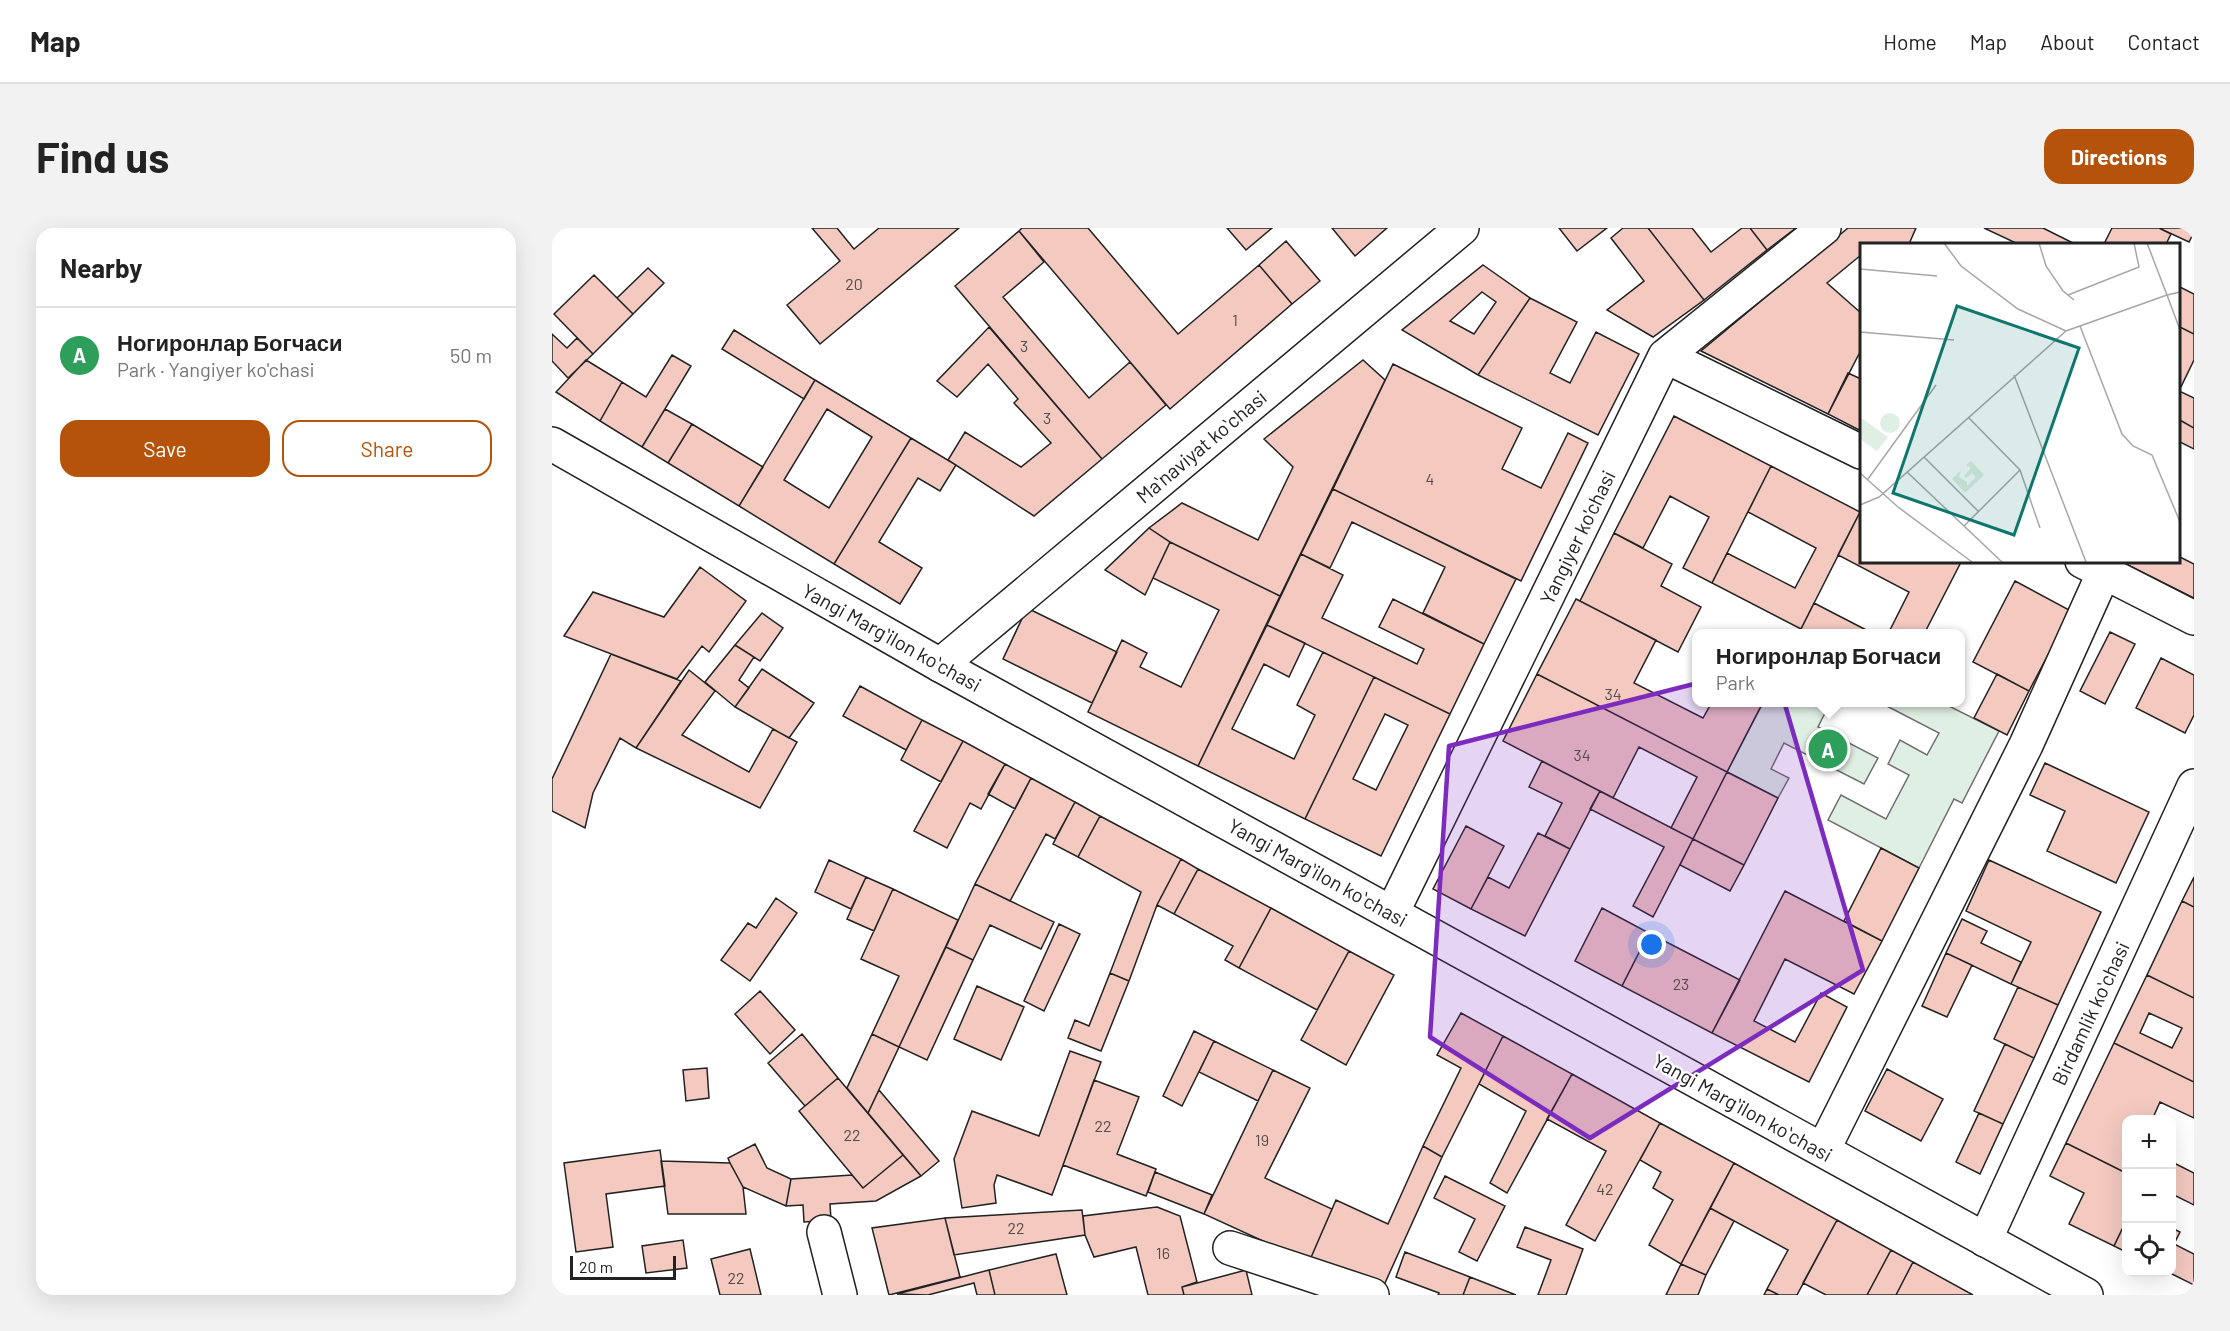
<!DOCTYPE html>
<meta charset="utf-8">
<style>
:root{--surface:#fff;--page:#f2f2f2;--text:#222;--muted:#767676;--line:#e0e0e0;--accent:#b45309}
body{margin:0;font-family:Barlow,sans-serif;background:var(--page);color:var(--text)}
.controls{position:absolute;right:18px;bottom:18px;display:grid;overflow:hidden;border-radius:12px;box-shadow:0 6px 24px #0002}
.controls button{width:54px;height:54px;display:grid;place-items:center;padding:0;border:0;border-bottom:2px solid var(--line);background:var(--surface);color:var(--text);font:30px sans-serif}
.scale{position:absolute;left:18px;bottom:15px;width:106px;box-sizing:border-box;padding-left:6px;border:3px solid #222;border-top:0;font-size:16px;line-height:21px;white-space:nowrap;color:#222;-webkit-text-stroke:4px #fff;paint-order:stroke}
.you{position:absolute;left:1100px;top:717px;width:21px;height:21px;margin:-15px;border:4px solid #fff;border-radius:50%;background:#1a73e8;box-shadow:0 0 0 9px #1a73e833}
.badge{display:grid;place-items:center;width:39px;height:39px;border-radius:50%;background:var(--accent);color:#fff;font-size:20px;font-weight:700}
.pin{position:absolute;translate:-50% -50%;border:3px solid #fff;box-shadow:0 2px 6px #0006}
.popup{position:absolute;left:1140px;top:401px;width:273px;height:78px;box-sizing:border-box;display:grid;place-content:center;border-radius:12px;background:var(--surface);filter:drop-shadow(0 2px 4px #0005);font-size:20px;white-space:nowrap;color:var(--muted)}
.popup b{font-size:22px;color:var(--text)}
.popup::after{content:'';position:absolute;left:50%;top:100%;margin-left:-12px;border:12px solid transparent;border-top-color:var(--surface)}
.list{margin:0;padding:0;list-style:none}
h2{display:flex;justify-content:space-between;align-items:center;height:78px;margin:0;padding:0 24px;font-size:26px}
h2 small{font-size:20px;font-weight:400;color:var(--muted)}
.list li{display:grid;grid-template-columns:39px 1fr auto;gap:18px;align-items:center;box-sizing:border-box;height:96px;padding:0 24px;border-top:2px solid var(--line)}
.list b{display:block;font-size:22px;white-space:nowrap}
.list p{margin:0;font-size:20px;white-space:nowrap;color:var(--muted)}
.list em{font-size:20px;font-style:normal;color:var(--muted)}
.actions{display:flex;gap:12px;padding:18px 24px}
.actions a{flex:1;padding:14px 0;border:2px solid var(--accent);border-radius:18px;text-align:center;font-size:21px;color:var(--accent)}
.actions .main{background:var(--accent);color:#fff}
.icon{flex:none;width:33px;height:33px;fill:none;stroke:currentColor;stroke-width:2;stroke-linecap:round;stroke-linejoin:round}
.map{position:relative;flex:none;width:1642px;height:1067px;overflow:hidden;border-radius:18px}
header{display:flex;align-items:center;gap:36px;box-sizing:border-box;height:84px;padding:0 30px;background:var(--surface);border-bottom:2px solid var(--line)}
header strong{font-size:28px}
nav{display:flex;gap:33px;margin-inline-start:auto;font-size:21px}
.intro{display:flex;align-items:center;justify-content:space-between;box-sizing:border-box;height:144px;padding:0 36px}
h1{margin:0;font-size:42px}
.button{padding:15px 27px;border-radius:18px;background:var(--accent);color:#fff;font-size:21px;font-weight:700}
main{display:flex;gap:36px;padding:0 36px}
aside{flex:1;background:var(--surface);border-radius:18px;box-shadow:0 6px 24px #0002}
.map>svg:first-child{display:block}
.green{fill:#e0efe3;stroke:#6f6f6f;stroke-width:1.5}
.building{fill:#f3c9c0;stroke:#222;stroke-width:1.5;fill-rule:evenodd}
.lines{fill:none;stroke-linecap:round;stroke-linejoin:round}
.minor-casing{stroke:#222;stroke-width:36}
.major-casing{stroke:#222;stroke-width:36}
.minor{stroke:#fff;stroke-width:33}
.major{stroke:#fff;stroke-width:33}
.marked{fill:#7b2cbf;fill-opacity:0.2;stroke:#7b2cbf;stroke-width:4.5;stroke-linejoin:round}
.labels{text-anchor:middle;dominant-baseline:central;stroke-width:4.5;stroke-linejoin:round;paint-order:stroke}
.number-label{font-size:16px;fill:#564c4a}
.street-label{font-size:20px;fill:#222;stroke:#fff}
.inset-road{fill:none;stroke:#a7a7a7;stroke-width:1.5}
.view{fill:#0f766e;fill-opacity:0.15;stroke:#0f766e;stroke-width:3}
.inset-edge{fill:none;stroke:#222;stroke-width:3}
</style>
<header>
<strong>Map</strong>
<nav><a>Home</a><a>Map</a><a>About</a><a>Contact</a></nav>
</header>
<div class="intro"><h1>Find us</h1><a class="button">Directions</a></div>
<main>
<aside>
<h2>Nearby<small></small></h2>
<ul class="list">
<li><span class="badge" style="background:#2e9e5b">A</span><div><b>Ногиронлар Богчаси</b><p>Park · Yangiyer ko'chasi</p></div><em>50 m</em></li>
</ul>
<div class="actions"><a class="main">Save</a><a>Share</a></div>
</aside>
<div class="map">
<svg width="1642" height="1067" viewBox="0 0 1642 1067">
<rect width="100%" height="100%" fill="#fff"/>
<path class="green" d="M1211 475H1278L1266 499 1326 530 1312 556 1232 515 1219 541 1237 550 1226 570 1175 544Z
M1329 475H1391L1447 503 1410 575 1402 571 1367 640 1276 592 1289 567 1334 591 1357 547 1336 536 1348 512 1375 527 1387 505Z"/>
<path class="building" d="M260 0H285L302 21 327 0H407L268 116 235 77 288 33Z
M470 0H536L626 106 707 37 740 76 618 181 467 3Z
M675 0H720L694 22Z
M780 0H835L803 28Z
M1007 0H1055L1025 23Z
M1071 0H1096L1152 72 1101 109 1055 82 1092 53 1059 10Z
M1096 0H1140L1159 24 1190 0H1198L1215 22 1152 72Z
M1198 0H1244L1215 22Z
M1296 0H1364L1357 16H1309V27L1275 55 1309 85V122L1276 186 1149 123Z
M1432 0H1491L1521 15 1466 16Z
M1560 0H1607L1619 6 1614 16H1552Z
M1607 0H1642V4L1637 14Z
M467 3 492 34 451 69 537 170 578 134 614 177 550 231 403 58Z
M734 13 768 53 740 76 707 37Z
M931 37 978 70 926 147 850 102ZM930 64 944 74 922 106 898 93Z
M96 40 112 55 81 86 65 70Z
M42 47 81 86 41 126 2 86Z
M1626 58 1642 66V106L1626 98Z
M978 70 1025 94 998 145 1018 155 1044 104 1087 126 1046 207 926 147Z
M1626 98 1642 106V132L1627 163 1642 170V200L1626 191Z
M437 99 550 231 482 288 396 232 413 204 469 239 499 215 462 175 466 171 436 136 405 169 385 153Z
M182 102 263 152 252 171 170 121Z
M0 106 15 120 25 110 41 126 16 150 0 133Z
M120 127 139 138 90 219 48 193 70 154 94 169Z
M34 132 70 154 48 193 4 164Z
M811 132 833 152 728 368 618 314 597 300 630 275 706 312 741 239 712 211Z
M841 136 970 200 950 241 989 260 1016 205 1036 215 969 353 781 261Z
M1296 145 1309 151V203L1276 186Z
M263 152 359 210 282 336 187 278ZM275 181 320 209 277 280 232 252Z
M113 181 140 196 116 235 90 219Z
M1122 188 1219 238 1160 355 1131 340 1157 289 1118 268 1091 320 1062 305Z
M1626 191 1642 200V221L1626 213Z
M140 196 211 239 187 278 116 235Z
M359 210 404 237 388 263 366 250 327 314 370 340 348 376 282 336Z
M1219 238 1308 284 1249 401 1160 355 1175 325 1243 360 1264 320 1196 284Z
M781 261 964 351 932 416 871 385 893 339 800 294 778 340 749 326Z
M1308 284 1309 333H1403L1408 336 1372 406H1336L1357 364 1286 327Z
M597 300 618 314 593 367 553 342Z
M1062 305 1120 336 1109 358 1149 379 1126 424 1028 373Z
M618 314 728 368 646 538 536 484 570 412 595 425 588 439 629 459 667 382 601 350Z
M749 326 791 347 770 390 865 436 872 421 827 399 841 371 932 416 898 486 715 397Z
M1626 328 1642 336V370L1568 333H1626Z
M148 339 194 373 157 424 150 418 125 451 12 408 41 364 112 389Z
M1463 353 1519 383 1477 463 1421 434Z
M1024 371 1104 412 1082 455 1151 490 1160 474H1211L1175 544 985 446Z
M1262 375 1322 406H1258L1249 401Z
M475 380 565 424 540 475 451 431Z
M210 385 231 400 208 433 183 417Z
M715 397 753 415 737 449 712 436 680 501 742 531 763 487 745 477 771 424 822 449 753 591 646 538Z
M1558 404 1583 416 1553 476 1528 463Z
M183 417 202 429 187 452 197 460 183 479 153 454Z
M59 426 129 453 84 520 68 510 41 565 33 600 0 583V551Z
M1609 430 1642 447V487L1633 505 1584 480Z
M210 441 262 475 237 510 183 479Z
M137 442 163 463 130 507 197 544 221 501 245 514 208 580 84 520Z
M985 446 1175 544 1141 611 1119 600 1145 549 1087 519 1061 570 951 513Z
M1445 446 1477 463 1455 507 1422 490Z
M822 449 898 486 829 628 753 591ZM833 486 856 497 824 562 801 551Z
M308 458 370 492 354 522 291 488Z
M370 492 411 513 389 554 349 532Z
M411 513 453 536 429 581 418 575 395 620 362 603Z
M990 533 1048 563 1018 621 993 608 1010 575 977 559Z
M1493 535 1597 584 1564 655 1495 623 1513 583 1478 567Z
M453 536 479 550 463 581 436 566Z
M1175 544 1226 570 1192 637 1141 611Z
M479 550 523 574 503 611 494 606 458 673 423 656Z
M1048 563 1141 611 1101 689 1081 678 1112 619 1038 581Z
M523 574 548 588 526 629 501 616Z
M548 588 629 631 605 677 577 753 558 745 589 664 526 629Z
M914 598 952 618 919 681 881 661Z
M986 605 1018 621 973 708 919 681 936 649 957 660Z
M1141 611 1192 637 1178 663 1128 637Z
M1329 620 1367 640 1330 713 1292 693Z
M629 631 646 641 622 686 605 677Z
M277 632 314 649 299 681 263 664Z
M1437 632 1549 684 1506 777 1459 756 1479 714 1414 683Z
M646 641 719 680 687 740 673 732 681 718 622 686Z
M314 649 341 661 322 703 295 691Z
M1642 649V679L1630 673Z
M423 656 502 694 489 721 438 697 421 732 394 719Z
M341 661 406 692 347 819 320 806 347 748 309 731Z
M1233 663 1330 713 1302 766 1233 731 1202 793 1243 814 1269 765 1295 779 1257 854 1160 805Z
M224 670 245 685 198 753 169 732 196 695 204 700Z
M1630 673 1642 679V770L1595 747Z
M719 680 797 723 765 782 687 740Z
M1050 680 1097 705 1070 758 1023 733Z
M1410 691 1435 703 1429 715 1469 734 1459 756 1394 725Z
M507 696 528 706 492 783 472 773Z
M1097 705 1188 752 1160 805 1070 758Z
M394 719 421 732 375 832 347 819Z
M797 723 842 747 794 837 749 812Z
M1394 725 1420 737 1395 789 1370 778Z
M558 745 577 753 549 823 516 810 523 792 537 798Z
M1595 747 1642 770V854L1562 815ZM1597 785 1630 800 1620 820 1588 805Z
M425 758 472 779 449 832 402 811Z
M1466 759 1506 777 1482 830 1442 811Z
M208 763 243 802 218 826 183 786Z
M909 785 951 808 890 929 871 918 909 840 885 827Z
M642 803 662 813 630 878 611 868Z
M250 806 286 850 253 878 216 835Z
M320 806 347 819 316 885 295 860Z
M951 808 1020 846 955 965 938 955 974 883 927 856Z
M662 813 721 842 706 873 647 844Z
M1562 815 1642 854V890L1608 874 1600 892H1574V945L1514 915Z
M1453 816 1482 830 1451 896 1422 883Z
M518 823 549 834 500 967 445 947 442 957 444 975 410 980 402 931 420 883 487 908Z
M155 840 157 870 134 873 131 842Z
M1335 841 1391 871 1369 913 1313 883Z
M721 842 758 860 713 950 780 981 757 1034 652 986Z
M1020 846 1108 895 1043 1013 1014 997 1054 923 995 891Z
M286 850 351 927 311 960 247 883Z
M542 852 587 869 565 926 604 941 594 968 511 937Z
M327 862 387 933 369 948 316 885Z
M1427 885 1451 896 1428 946 1404 934Z
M1108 895 1182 935 1129 1036 1097 1017 1121 972 1101 960 1109 944 1088 932Z
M1514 915 1574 945V993L1562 1018 1517 996 1532 965 1498 948Z
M203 916 215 940 239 951 234 978 191 959 178 935 176 930Z
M871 918 890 929 828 1066 757 1034 784 972 836 996Z
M108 922 113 958 54 966 61 1019 24 1024 12 935Z
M351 927 369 948 324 973 278 976 279 992 252 994 251 977 234 978 239 951 300 947 311 960Z
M109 933 178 935 191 959 194 986H116Z
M1620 934 1642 945V977L1620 966Z
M1182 935 1285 992 1245 1067H1227L1215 1061 1236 1022 1158 980Z
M603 944 660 967 652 986 596 964Z
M893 948 953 978 925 1033 907 1024 923 991 882 970Z
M605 979 628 988 645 1054 630 1059 632 1067H596L584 1019 542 1029 533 1007 531 988Z
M1158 980 1182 993 1154 1047 1129 1036Z
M530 982 533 1007 402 1027 393 990Z
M393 990 408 1049 337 1067 320 1000Z
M1285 992 1339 1022 1315 1067H1274L1251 1055Z
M1574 993V1024L1562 1018Z
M973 999 1031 1021 1014 1067H986L999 1032 965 1019Z
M1620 1000 1628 1004 1622 1016 1642 1026V1057L1616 1044H1620Z
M131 1012 135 1040 94 1045 90 1018Z
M198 1021 209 1067H168L159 1031Z
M1339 1022 1361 1034 1344 1067H1315Z
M853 1024 918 1049 911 1067H886L887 1065 844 1049Z
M504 1026 515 1067H443L437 1042Z
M1361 1034 1421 1067H1344Z
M1129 1036 1154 1047 1146 1067H1114Z
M437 1042 443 1067H425L422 1055 376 1067 345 1066Z
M694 1042 700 1067H632L630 1059Z
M918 1049 964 1067H911Z
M1215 1061 1227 1067H1212Z"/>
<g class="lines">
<defs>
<path id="minor" d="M1113 128 1272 0
M1530 333 1642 390
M388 437 910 0
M840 685 1113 128 1309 224
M1271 922 1474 517 1552 344
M272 1004 288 1067
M1433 1012 1642 558
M678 1020 820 1067"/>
<path id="major" d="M0 216 388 437 1534 1067"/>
</defs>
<use href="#minor" class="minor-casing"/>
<use href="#major" class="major-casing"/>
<use href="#minor" class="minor"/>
<use href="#major" class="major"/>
</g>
<path class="marked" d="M1221 436 1311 742 1038 910 878 809 897 518Z"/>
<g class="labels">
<g class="number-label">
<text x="302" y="55">20</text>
<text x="683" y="91">1</text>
<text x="472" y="117">3</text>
<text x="495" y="189">3</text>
<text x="878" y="250">4</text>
<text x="1061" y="465">34</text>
<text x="1030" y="526">34</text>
<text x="1129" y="755">23</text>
<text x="551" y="897">22</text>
<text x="300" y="906">22</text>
<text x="710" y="911">19</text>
<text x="1053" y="960">42</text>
<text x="464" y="999">22</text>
<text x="611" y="1024">16</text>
<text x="184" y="1049">22</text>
</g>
<g class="street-label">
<text transform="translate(649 218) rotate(-40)">Maʻnaviyat koʻchasi</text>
<text transform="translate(1025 309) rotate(-64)">Yangiyer ko'chasi</text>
<text transform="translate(340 409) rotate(29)">Yangi Margʻilon koʻchasi</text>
<text transform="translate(766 644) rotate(29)">Yangi Margʻilon koʻchasi</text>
<text transform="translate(1538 785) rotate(-65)">Birdamlik koʻchasi</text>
<text transform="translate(1191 879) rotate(29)">Yangi Margʻilon koʻchasi</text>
</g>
</g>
<g transform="translate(1308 15)">
<rect width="320" height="320" fill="#fff"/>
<path d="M20 180a10 10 0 1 1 20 0a10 10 0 1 1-20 0ZM0 174 28 194 17 208 0 196ZM111 218 124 232 105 250 92 236 101 227 99 234 107 239V243L116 234 112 230 106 235 104 233 111 225 106 222Z" fill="#e0efe3"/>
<path class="inset-road" d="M84 0 101 23 158 66 206 88M179 0 186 23 203 48 214 57M287 0 307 52 320 49M0 26 77 33M208 52 279 24 274 0M220 83 262 191 273 203 292 212 320 279M0 89 94 97M154 132 226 319M64 214 119 269M160 227 180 285M47 229 142 319M0 230 38 264 112 319M8 236 76 142M0 262 19 254 206 88 307 52 320 87M104 283 160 227 108 174"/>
<path class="view" d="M97 63 219 105 154 292 33 250Z"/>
<rect width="320" height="320" class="inset-edge"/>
</g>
</svg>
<div class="controls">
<button>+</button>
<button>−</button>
<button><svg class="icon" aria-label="locate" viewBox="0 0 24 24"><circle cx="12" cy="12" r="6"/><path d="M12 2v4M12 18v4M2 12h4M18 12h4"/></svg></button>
</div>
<div class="scale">20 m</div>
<div class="you"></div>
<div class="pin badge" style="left:1276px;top:521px;background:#2e9e5b">A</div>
<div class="popup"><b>Ногиронлар Богчаси</b>Park</div>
</div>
</main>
